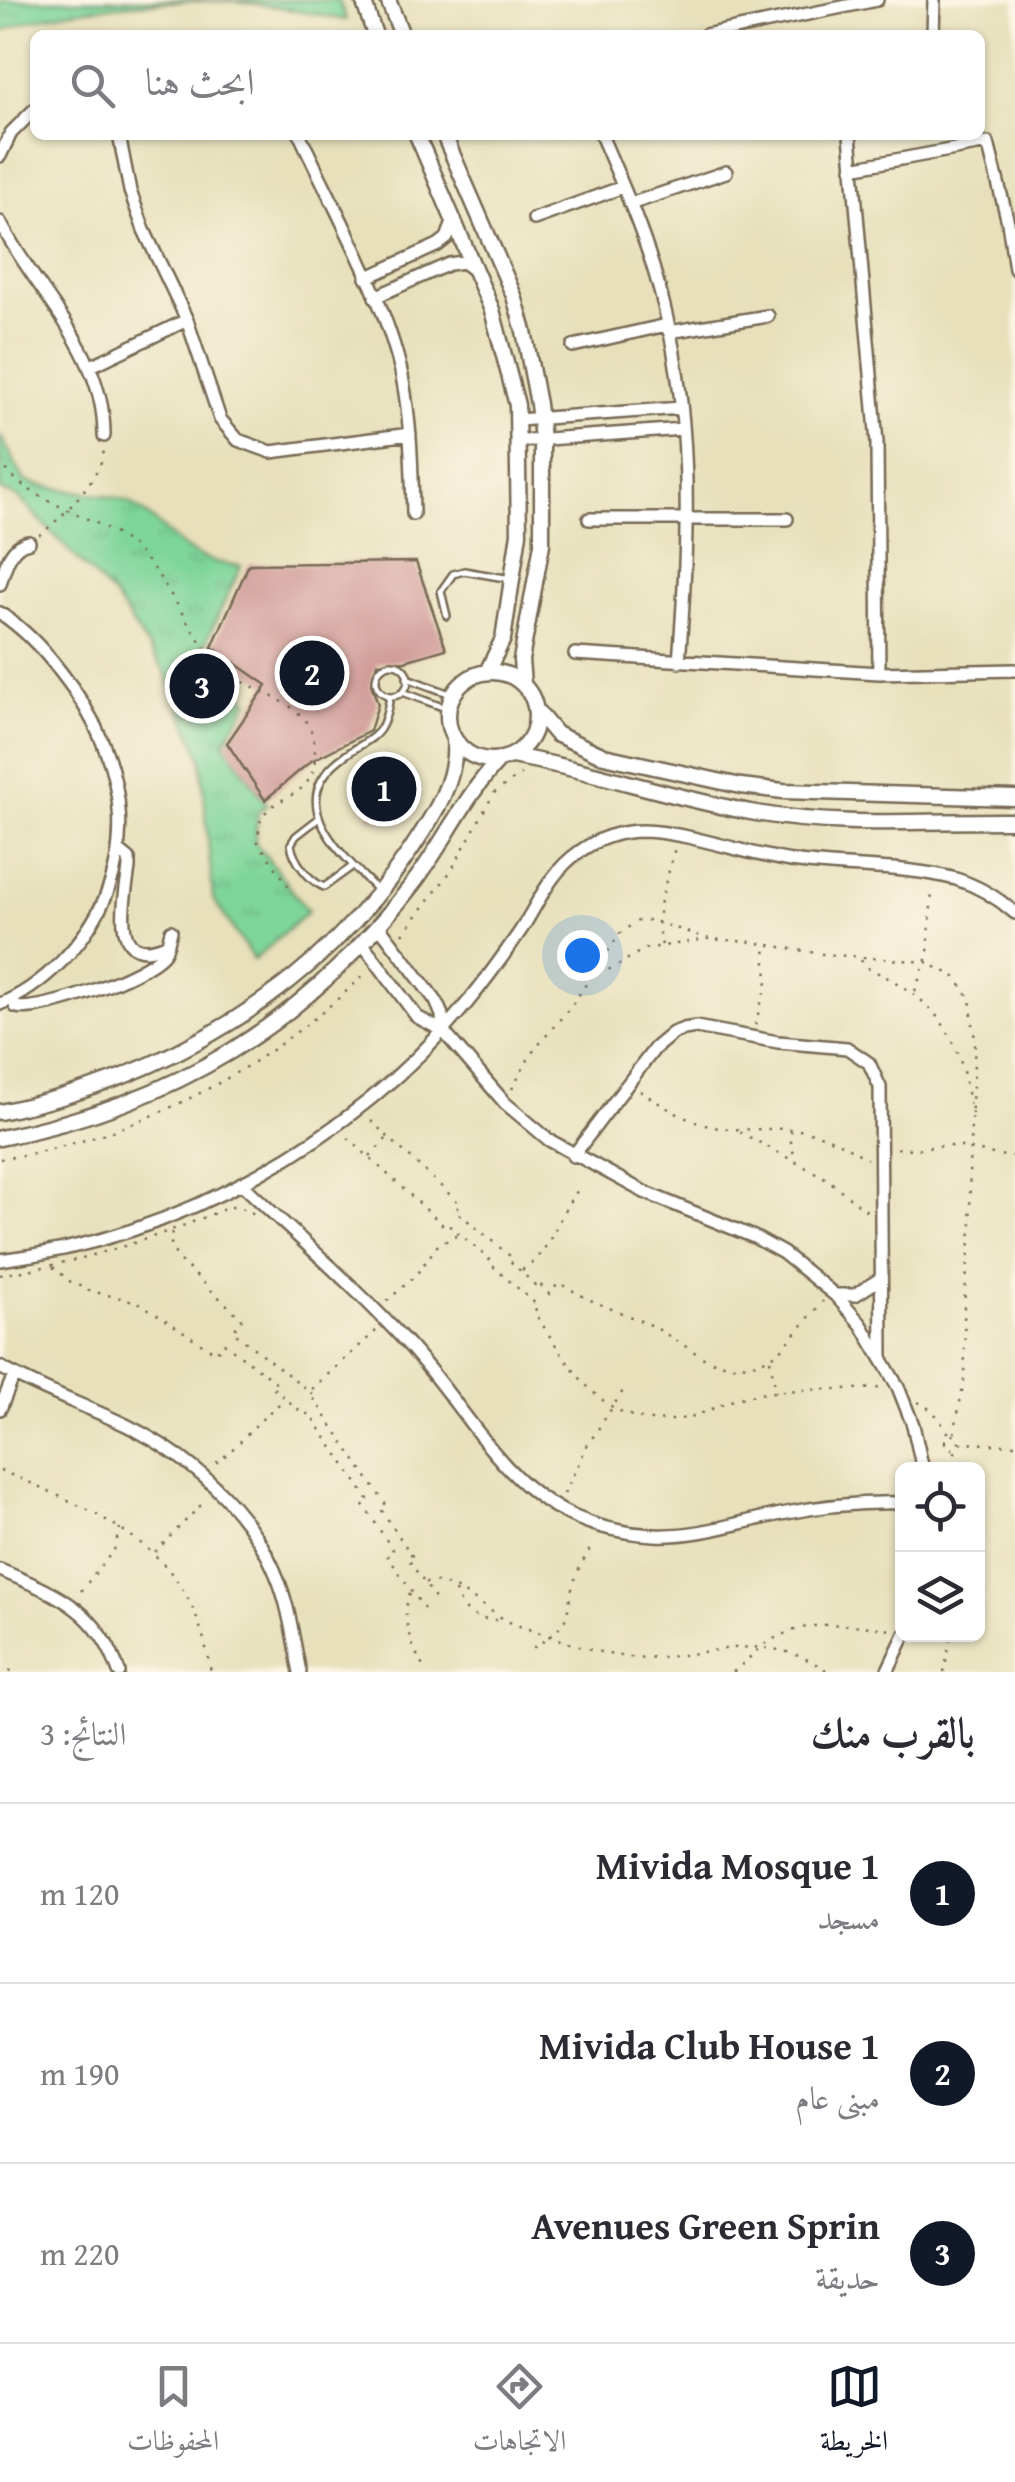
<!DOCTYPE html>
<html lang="ar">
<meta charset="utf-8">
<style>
:root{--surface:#fff;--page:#f2f2f3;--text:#2b2b33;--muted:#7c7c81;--line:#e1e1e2;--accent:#111827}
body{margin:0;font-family:"Gentium Book Plus",Amiri,serif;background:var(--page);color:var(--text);direction:rtl}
.controls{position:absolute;right:30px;bottom:30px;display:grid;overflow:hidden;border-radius:15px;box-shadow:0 2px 8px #0004}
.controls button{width:90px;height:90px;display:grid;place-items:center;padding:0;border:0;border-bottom:2px solid var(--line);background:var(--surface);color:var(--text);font:50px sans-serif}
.you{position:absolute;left:582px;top:955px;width:35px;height:35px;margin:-25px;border:8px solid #fff;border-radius:50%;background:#1a73e8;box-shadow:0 0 0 15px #1a73e833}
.badge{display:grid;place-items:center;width:65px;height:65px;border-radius:50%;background:var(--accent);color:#fff;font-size:32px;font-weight:700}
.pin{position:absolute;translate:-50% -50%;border:5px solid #fff;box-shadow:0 2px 10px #0006}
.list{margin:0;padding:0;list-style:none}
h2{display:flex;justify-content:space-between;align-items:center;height:130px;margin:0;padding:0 40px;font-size:42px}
h2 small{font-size:32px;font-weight:400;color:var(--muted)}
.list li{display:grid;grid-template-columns:65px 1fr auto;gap:30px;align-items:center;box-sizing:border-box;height:180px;padding:0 40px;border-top:2px solid var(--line)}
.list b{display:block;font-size:38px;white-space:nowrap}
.list p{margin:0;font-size:32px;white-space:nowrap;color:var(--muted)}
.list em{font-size:32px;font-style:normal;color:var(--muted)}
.icon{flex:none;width:55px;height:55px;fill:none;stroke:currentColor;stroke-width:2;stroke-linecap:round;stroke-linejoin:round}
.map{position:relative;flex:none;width:1015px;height:1672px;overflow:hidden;direction:ltr}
.search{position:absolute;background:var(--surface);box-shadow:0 2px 8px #0004;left:30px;right:30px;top:30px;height:110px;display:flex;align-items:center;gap:25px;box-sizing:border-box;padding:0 35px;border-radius:15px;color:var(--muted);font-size:38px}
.sheet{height:670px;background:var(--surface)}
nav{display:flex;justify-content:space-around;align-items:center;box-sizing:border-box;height:140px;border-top:2px solid var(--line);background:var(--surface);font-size:28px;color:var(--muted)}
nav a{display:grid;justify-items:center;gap:5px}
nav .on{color:var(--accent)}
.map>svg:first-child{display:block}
.park{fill:url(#park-tufts);stroke:#5c805c;stroke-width:2.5}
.building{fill:#cf9895}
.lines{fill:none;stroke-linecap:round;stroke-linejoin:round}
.service-casing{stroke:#776a55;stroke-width:10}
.minor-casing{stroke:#776a55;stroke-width:16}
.tertiary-casing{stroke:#776a55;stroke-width:19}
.path{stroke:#776a55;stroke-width:2.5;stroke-dasharray:2.5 8;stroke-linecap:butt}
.service{stroke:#fff;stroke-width:5}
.minor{stroke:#fff;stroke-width:11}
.tertiary{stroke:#fff;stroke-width:14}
</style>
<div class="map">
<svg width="1015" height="1672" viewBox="0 0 1015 1672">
<defs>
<pattern id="park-tufts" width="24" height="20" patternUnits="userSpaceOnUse" patternTransform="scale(2.5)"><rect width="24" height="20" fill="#7ed59a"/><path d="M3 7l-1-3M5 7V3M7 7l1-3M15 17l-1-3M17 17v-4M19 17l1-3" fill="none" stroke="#6eb784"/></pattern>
</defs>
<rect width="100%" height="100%" fill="#fcf5e5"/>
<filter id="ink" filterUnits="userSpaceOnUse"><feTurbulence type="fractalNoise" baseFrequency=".01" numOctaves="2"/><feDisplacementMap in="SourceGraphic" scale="20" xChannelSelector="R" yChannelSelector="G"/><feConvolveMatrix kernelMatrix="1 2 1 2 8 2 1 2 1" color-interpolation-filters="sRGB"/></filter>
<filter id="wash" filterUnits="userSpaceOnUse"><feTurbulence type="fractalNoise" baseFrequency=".0048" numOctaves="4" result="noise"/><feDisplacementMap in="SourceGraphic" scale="40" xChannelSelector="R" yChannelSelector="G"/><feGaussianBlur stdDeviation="2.25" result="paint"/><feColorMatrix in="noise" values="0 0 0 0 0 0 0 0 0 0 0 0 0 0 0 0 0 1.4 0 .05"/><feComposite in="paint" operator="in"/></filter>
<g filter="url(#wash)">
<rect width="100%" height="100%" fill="#e7e0bb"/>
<path class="park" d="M0 0H339L346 20C308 14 269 4 231 1 170 0 53 5 0 33Z
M0 435 25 481C53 492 113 492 133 505 177 534 180 561 241 566L199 657 249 701 224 743 267 804 258 812 255 842 308 911 254 960 213 899 201 757 165 672 115 598 18 497 0 490Z"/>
<g id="blocks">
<path class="building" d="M416 562 446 649 405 661 378 663 371 684 378 704 370 731 311 761 265 800 227 743 267 685 212 647 249 564Z
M377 765 406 772 397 822 369 817 371 805 361 803 368 774H375Z"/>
</g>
</g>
<g filter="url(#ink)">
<use href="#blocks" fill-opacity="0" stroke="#776a55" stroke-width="2.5"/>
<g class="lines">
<defs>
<path id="service" d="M447 616 441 591 453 574 464 571 511 579
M376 680a16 16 0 1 1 32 0a16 16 0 1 1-32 0Z
M407 678 453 695
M402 692 448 709
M318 819 296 836 291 844C293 860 309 881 324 887L353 866
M377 890C344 856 283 805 339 760 372 734 383 743 390 696"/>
<path id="minor" d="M705 35 877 0
M933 35 934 0
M119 135 130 191 144 230 187 320 220 419 238 440 271 452 410 434
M300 135C333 207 386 300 402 376 411 421 412 468 413 514
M601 135C622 183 644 233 658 284 694 407 689 536 679 662
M850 135 877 443 879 673
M988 143 1008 222 1015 269
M0 156 11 133 35 109
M852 168 988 143
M630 204 726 172
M534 219 623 187
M0 222C36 293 105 351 104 436
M366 278 438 245 447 238 454 220
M375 297 449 264 463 262 475 271
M669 332 768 316
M573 346 667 325
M89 367 187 320
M518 420 681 408
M520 441 683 429
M589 519H787
M0 584C5 567 10 545 29 542
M0 613C23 628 43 649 60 671 131 760 147 874 62 961 44 979 23 995 0 1004
M575 654 879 673 1015 670
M119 851 129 859V868C125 899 108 969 166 945
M379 926 436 1001 442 1015 443 1031
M363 944 417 1017 443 1031 505 1103 549 1140 644 1192 754 1237 783 1253 835 1295 861 1324 898 1387 913 1425 923 1470
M12 999 16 1007C41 1013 148 975 164 953 168 947 169 937 171 931
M573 1156 655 1048 673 1033 684 1029 696 1027 778 1042 847 1048 869 1063 880 1087 882 1356
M241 1183C296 1236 355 1286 406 1342 487 1430 516 1528 654 1535 698 1537 739 1522 781 1514 821 1506 862 1502 902 1503
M0 1260C178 1238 353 1141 467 1003 486 980 504 955 521 930 538 903 551 871 579 852 597 839 620 831 643 831 687 832 745 854 791 861 845 869 904 865 956 879 978 886 998 898 1015 913
M835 1295H855L880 1279
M0 1367C40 1390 84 1405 126 1425 199 1461 265 1523 286 1604 292 1626 295 1649 300 1672
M0 1409 14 1375
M0 1570C56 1594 98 1609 119 1672
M887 1672 905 1634"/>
<path id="tertiary" d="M363 0 375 35
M388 0 402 35
M417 135 492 310 517 405 519 533 503 639 487 672
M444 135 514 296 524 331 538 404 542 439V544L521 660 523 684
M448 716a44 44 0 1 1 88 0a44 44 0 1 1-88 0Z
M536 710 556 734 604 756 741 786 783 791 1015 798
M512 756C594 770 673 799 756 813 841 828 930 820 1015 821
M0 1112C165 1079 314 992 410 851 432 818 458 781 454 739
M0 1138C176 1103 302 1026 412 885 443 845 464 797 499 760"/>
</defs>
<use href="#service" class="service-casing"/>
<use href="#minor" class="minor-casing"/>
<use href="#tertiary" class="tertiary-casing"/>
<path class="path" d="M0 461C28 503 82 510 122 538 172 573 184 638 231 674 264 699 315 702 315 752 316 803 273 791 261 820 258 826 259 835 258 842L292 891
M39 535C61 520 104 474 104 448
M403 934 451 871 494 793 521 774
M662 945C651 911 669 880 675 846
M861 960 865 967C912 987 949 1015 962 1067 966 1082 967 1098 972 1114
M598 970 612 969 644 949 702 940
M915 991 928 954 932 890
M755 1025 767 982 765 945
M512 1089 531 1054 572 1005 621 932 638 921 651 920 709 939 752 942 822 954 926 962 955 977 970 998 975 1041 969 1165 971 1230 964 1304 965 1375 954 1435
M640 1091C662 1105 684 1120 709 1126 735 1132 761 1128 787 1129 816 1130 843 1143 867 1159
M371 1121 461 1205 455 1210 510 1256 508 1259 535 1285 538 1282 549 1294 559 1283 590 1300 653 1326 707 1360 732 1366 757 1363 779 1353 823 1301
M791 1130V1146L797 1161
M740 1132 827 1179 868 1212
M348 1138 443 1225 446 1223 490 1259 488 1262 538 1306 534 1312C572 1368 603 1434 686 1418 706 1414 724 1401 744 1397 788 1387 837 1390 882 1388
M897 1148C916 1151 933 1145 952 1146 974 1147 992 1157 1015 1156
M370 1156 388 1137
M0 1159C139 1138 267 1069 367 972
M172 1232 171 1245 177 1258 242 1319 233 1332 317 1397 314 1399 386 1505 381 1509 412 1556 408 1559 436 1600
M53 1267 71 1282 90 1291 138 1302 216 1353 224 1343 277 1383 273 1388 304 1414H310L368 1499 362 1503 393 1550 387 1555 424 1609
M522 1270C555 1250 556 1212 582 1186
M0 1275C81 1262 155 1239 229 1207H239L259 1216
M387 1301 415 1276 438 1245 458 1235
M770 1360 776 1392
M312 1389 376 1331
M918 1402 933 1411 950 1435
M945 1442a7 7 0 1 1 14 0a7 7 0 1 1-14 0Z
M960 1443 1015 1445
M955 1451 956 1470
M216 1463C242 1444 258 1418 285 1400
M0 1471C27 1480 52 1493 78 1505 156 1544 196 1582 211 1672
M564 1494 587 1446 623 1391
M155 1552 205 1501
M425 1583C454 1575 490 1617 519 1626 554 1637 594 1654 629 1657 706 1663 756 1623 829 1672
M81 1591 114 1550 120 1528
M455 1591C461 1611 476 1621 497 1620
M410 1593C399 1620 413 1649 426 1672
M533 1648C579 1618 561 1619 576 1576 580 1566 586 1556 591 1547
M0 1665 13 1672
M733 1672C744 1664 752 1654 763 1646 800 1618 848 1623 891 1630
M944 1672 951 1634"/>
<use href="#service" class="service"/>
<use href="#minor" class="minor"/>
<use href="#tertiary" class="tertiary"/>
</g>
</g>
</svg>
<div class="controls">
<button><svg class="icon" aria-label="locate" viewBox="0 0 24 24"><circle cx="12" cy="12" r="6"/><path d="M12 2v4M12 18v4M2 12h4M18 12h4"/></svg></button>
<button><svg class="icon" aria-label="layers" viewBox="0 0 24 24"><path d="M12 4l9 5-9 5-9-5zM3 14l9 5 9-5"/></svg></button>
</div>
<div class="you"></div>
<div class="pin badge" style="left:384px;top:789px">1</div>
<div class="pin badge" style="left:312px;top:673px">2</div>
<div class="pin badge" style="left:202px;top:686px">3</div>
<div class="search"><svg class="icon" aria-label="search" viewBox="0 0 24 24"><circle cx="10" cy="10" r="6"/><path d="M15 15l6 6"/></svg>ابحث هنا</div>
</div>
<section class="sheet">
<h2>بالقرب منك<small>النتائج: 3</small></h2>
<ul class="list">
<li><span class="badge">1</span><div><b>Mivida Mosque 1</b><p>مسجد</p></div><em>120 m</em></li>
<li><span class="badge">2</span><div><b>Mivida Club House 1</b><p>مبنى عام</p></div><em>190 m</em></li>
<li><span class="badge">3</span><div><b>Avenues Green Sprin</b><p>حديقة</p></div><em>220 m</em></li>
</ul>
</section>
<nav>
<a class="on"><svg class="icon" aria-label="map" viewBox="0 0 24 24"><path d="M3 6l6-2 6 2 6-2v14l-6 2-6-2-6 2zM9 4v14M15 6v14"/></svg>الخريطة</a>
<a><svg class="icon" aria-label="directions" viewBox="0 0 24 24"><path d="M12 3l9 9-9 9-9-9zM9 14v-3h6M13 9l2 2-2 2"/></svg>الاتجاهات</a>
<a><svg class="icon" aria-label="saved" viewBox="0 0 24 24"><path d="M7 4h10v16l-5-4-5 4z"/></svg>المحفوظات</a>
</nav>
